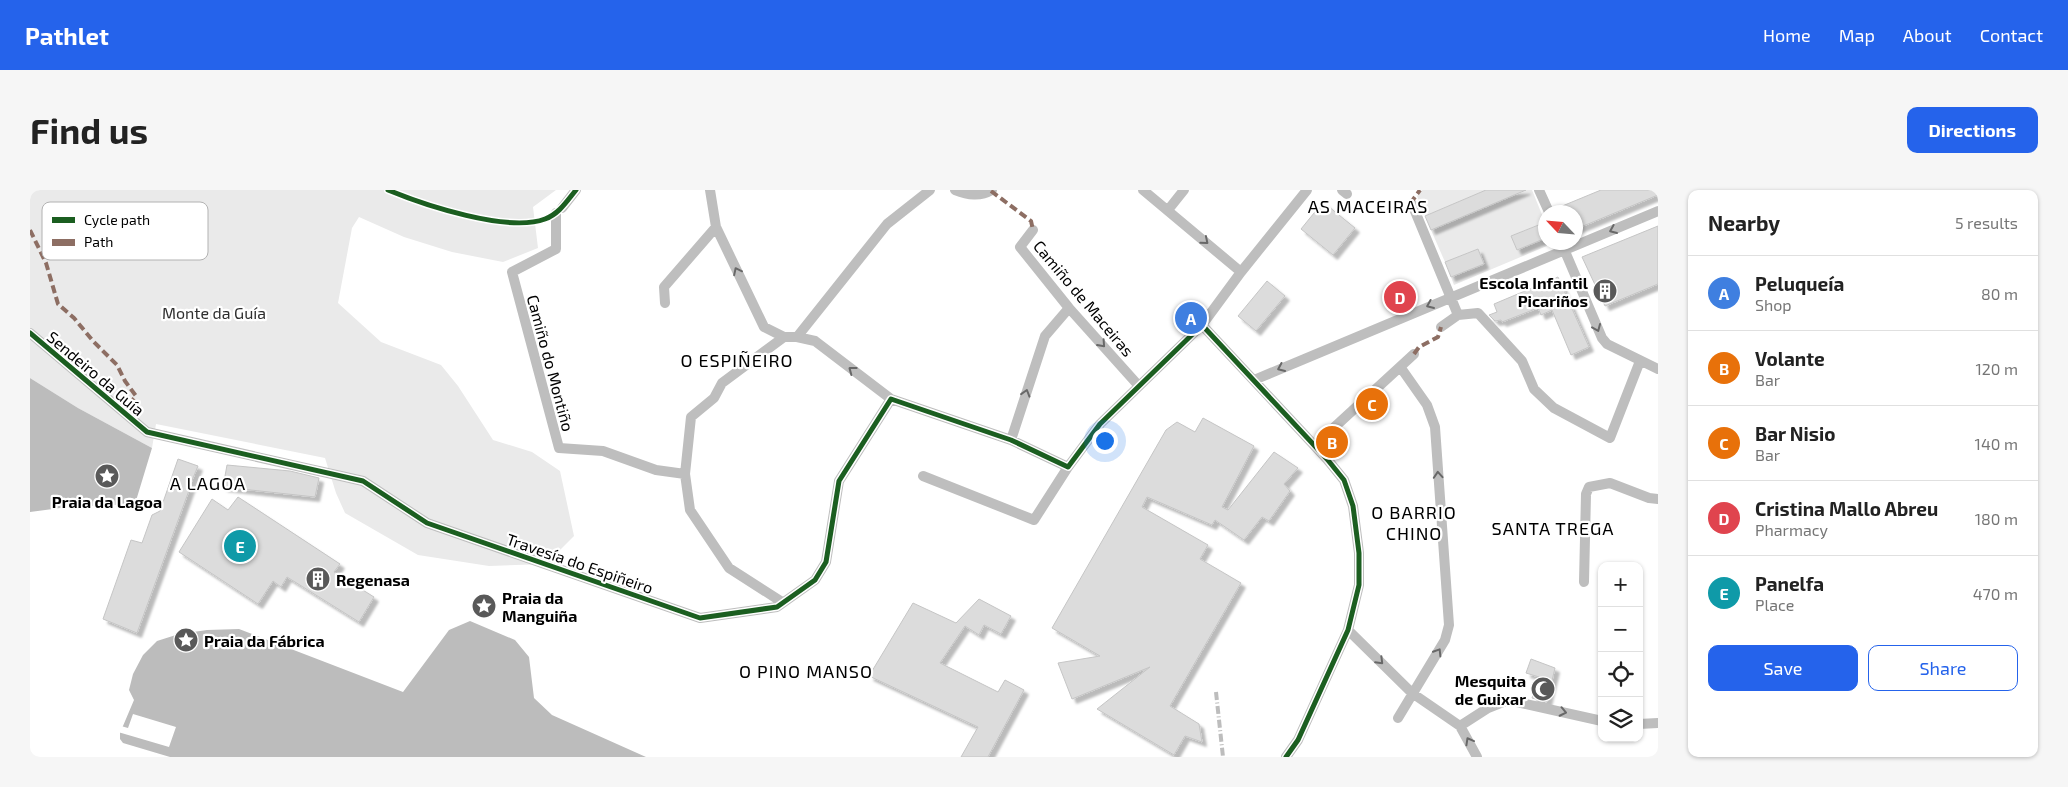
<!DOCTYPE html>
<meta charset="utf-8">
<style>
:root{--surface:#fff;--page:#f6f6f6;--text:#222;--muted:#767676;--line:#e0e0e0;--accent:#2563eb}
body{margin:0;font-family:"Exo 2",sans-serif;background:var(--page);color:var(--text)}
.controls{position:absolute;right:15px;bottom:15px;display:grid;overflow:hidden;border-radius:10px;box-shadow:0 1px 4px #0004}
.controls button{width:45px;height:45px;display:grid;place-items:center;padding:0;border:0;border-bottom:1px solid var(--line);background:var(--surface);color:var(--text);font:25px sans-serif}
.compass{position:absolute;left:1508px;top:15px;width:45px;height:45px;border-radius:50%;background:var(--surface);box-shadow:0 1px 4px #0004;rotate:296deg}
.you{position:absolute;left:1074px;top:250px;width:18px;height:18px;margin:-12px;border:4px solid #fff;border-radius:50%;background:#1a73e8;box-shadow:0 0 0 8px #1a73e833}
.badge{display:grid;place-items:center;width:32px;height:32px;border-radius:50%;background:var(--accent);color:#fff;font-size:16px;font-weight:700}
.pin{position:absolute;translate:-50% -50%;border:2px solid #fff;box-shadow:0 1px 5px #0006}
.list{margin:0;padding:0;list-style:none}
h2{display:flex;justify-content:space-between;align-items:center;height:65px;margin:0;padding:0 20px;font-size:21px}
h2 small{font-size:16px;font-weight:400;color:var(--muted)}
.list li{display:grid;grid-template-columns:32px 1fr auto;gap:15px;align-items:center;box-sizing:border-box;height:75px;padding:0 20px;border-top:1px solid var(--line)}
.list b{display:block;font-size:19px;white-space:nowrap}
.list p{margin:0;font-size:16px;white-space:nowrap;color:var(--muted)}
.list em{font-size:16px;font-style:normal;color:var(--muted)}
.actions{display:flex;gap:10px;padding:15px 20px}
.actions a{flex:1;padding:11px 0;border:1px solid var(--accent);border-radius:10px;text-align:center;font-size:18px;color:var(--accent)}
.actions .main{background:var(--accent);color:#fff}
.icon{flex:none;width:28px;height:28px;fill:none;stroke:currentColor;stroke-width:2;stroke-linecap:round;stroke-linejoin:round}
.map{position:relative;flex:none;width:1628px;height:567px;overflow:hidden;border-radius:10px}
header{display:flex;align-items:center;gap:30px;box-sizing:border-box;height:70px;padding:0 25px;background:var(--accent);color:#fff}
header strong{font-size:24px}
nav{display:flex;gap:28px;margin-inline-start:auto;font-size:18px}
.intro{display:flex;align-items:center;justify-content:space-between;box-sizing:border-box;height:120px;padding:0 30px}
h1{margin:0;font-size:35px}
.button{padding:12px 22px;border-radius:10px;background:var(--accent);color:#fff;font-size:18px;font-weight:700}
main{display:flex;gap:30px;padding:0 30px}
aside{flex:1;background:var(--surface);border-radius:10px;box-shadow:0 1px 4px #0004}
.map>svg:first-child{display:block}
.green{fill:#eaeaea}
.water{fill:#bcbcbc}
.pier{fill:#fff}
.building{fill:#dcdcdc;stroke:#c5c5c5;filter:url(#shadow)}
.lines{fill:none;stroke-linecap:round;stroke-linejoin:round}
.street{stroke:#bebebe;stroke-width:10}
.rail{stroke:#bdbdbd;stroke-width:4;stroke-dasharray:8 2.5 1 2.5;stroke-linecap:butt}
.quiet{stroke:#8d6e63;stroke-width:4;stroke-dasharray:8 4;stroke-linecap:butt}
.cycleway-casing{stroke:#fff;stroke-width:8}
.cycleway{stroke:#1b5e20;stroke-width:5}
.oneway{stroke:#686868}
.labels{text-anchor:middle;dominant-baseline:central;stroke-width:4.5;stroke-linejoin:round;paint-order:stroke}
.poi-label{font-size:16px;font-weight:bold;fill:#000;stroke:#fff;text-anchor:start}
.street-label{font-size:16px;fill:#000;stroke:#fff}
.park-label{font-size:16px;fill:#2f2f2f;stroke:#fff}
.neighbourhood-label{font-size:18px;letter-spacing:1px;fill:#000;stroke:#fff}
.key{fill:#fff;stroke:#b2b2b2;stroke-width:1}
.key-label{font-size:14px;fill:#000}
</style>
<header>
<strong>Pathlet</strong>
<nav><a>Home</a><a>Map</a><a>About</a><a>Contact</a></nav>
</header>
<div class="intro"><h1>Find us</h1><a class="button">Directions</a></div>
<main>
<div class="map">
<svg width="1628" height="567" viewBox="0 0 1628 567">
<defs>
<filter id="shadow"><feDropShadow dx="4.5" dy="4.5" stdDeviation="1" flood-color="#0004"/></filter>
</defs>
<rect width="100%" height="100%" fill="#fff"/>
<path class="green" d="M0 0H526L503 17 508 58 473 72 422 62 374 47 329 27 322 38 308 113 351 152 411 175 428 196 463 250 502 262 530 281 544 346 516 374 459 376 388 365 315 323 306 303 295 268 126 234 122 258 48 218 0 188Z
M1392 0H1456L1395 26 1387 6Z
M1496 0H1502L1515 32 1481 46 1488 60 1515 48 1516 52 1524 53 1424 95 1421 87 1453 74 1448 59 1415 72 1401 40Z"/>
<path class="water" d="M0 188 48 218 122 258 105 314 38 317 0 322Z
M440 431 485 450 499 467 504 508 522 525 616 567H140L93 553 90 549V543L104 510 99 500 103 484 113 465 127 451 149 444 177 440 209 439 373 502 419 440Z"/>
<path class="pier" d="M103 524 146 537 139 557 88 542 91 536 98 538Z"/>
<path class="building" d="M1456 0H1496L1401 40 1395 26Z
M1571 0H1628V5L1546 39V22H1526L1525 19Z
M1293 12 1325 38 1303 65 1271 39Z
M1516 32V48L1487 60 1481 46Z
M1628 36V94L1575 116 1552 67Z
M1448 59 1454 74 1421 87 1415 72Z
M1528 87 1559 157 1541 165 1522 120 1511 125 1508 118 1472 132 1471 130 1465 131 1459 125 1467 122 1464 114Z
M1237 91 1255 106 1226 141 1208 126Z
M1173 228 1224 256 1192 317 1198 320 1244 262 1268 278 1254 294 1260 301 1239 331 1232 327 1214 350 1185 330 1182 335 1117 307 1112 317 1178 355 1170 369 1211 393 1140 516 1169 534 1172 552 1155 546 1144 565 1067 519 1120 477 1042 509 1028 473 1070 466 1022 438 1136 240 1147 232 1165 242Z
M148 269 168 276 161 293H158L161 295 107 443 73 429 101 350 112 353 122 325 130 321Z
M197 275 260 281 289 288 285 307 193 297Z
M208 307 310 374 304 382 344 407 329 432 257 387 251 397 243 391 228 414 149 362 182 309 198 320Z
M949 409 981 426 971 444 954 435 949 445 935 436 910 473 968 502 975 490 994 500 958 567H931L948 537 839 486 883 413 926 433Z
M1501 469 1525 478 1517 512 1502 508 1509 487 1496 483Z"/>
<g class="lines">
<path class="street" d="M680 0 686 37 734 137 754 147H767L785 151 861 209 981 250 1038 277 1070 234 1172 135 1211 82 1277 0
M925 0C938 5 950 7 962 0
M1113 0 1211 82
M1312 0 1317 4
M1509 0 1519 22
M1382 14 1428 125 1448 123 1492 171 1504 199 1524 218 1580 248 1610 171
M532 18 546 0
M1138 20 1154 0
M526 23V59L482 82 529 258 573 261 626 280 655 284
M1003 40 990 57 1039 118 1108 195
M1531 52 1572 148 1577 154 1628 179
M635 113 634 97 686 37
M1172 135 1297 269 1314 290 1323 316 1329 363V395L1318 440 1268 550 1256 567
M1411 137 1428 125
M0 143 117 242 333 291 397 333 670 428 747 417 785 390 796 372 809 291 861 209
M767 147 857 34 900 0
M1224 190 1628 21
M981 250 1015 146 1039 118
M1285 255 1384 164
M893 286 1004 330 1038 277
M1554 392 1556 304 1559 297 1580 293 1619 308 1628 309
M752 412 699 378 660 320 655 284 661 227 684 208 692 193 754 147
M1318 440 1382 503 1430 536 1447 567
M1368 528 1415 450 1419 435 1405 237 1397 215 1371 178
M1609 534 1628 533
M1430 536 1458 518 1478 510 1572 531"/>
<path class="rail" d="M1186 502 1193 567"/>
<path class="quiet" d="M961 1 1001 31 1003 40
M1382 14V11L1390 0
M0 40 16 73 28 114 44 128 63 151 87 175 95 191 106 206 101 212 87 217
M1384 164 1389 157 1408 147 1411 137"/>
<defs>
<path id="cycleway" d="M358 0C394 15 478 43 515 29 529 24 537 11 546 0
M0 143 117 242 333 291 397 333 670 428 747 417 785 390 796 372 809 291 861 209 981 250 1038 277 1070 234 1172 135 1297 269 1314 290 1323 316 1329 363V395L1318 440 1268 550 1256 567"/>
</defs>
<use href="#cycleway" class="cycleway-casing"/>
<use href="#cycleway" class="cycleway"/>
</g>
<defs><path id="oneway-chevron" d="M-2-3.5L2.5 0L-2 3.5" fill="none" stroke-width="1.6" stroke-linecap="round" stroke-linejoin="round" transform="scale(1.25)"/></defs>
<g class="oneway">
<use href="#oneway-chevron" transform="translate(1583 40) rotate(157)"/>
<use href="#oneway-chevron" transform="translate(1175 51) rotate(40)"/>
<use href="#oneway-chevron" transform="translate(707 81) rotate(-116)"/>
<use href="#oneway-chevron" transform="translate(1400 115) rotate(157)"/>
<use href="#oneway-chevron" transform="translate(1567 138) rotate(67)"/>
<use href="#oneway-chevron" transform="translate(1072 154) rotate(48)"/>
<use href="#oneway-chevron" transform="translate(1251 178) rotate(156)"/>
<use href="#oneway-chevron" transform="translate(822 180) rotate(-143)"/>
<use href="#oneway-chevron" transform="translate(996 203) rotate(-73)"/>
<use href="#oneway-chevron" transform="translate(1408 285) rotate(-94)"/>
<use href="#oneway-chevron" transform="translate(1408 462) rotate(-58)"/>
<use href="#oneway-chevron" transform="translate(1350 471) rotate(45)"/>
<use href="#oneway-chevron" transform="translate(1533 522) rotate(12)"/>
<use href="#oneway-chevron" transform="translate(1439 551) rotate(-119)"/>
</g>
<defs>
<symbol id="building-disc" viewBox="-11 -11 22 22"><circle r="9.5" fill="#595959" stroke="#fff"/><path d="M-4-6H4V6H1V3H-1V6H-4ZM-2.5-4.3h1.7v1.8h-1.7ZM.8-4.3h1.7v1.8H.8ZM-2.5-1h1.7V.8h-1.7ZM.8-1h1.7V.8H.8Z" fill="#fff"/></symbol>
<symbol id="sight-disc" viewBox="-11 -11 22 22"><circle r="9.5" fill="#595959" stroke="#fff"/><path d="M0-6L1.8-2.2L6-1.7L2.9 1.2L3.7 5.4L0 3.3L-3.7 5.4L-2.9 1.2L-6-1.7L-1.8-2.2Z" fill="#fff"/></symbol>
<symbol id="mosque-disc" viewBox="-11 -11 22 22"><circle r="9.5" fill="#595959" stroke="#fff"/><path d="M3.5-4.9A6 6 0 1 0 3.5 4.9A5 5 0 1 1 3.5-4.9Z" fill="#fff"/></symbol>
</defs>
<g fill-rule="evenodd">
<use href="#building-disc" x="1561" y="87" width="28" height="28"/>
<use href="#sight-disc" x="63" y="272" width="28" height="28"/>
<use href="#building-disc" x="274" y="375" width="28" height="28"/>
<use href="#sight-disc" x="440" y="402" width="28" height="28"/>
<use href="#sight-disc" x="142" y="436" width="28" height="28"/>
<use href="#mosque-disc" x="1499" y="485" width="28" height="28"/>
</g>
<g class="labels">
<g class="poi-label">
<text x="1558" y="92" text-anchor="end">Escola Infantil<tspan x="1558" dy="18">Picariños</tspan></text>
<text x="77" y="311" text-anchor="middle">Praia da Lagoa</text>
<text x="306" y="389">Regenasa</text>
<text x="472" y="407">Praia da<tspan x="472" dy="18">Manguiña</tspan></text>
<text x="174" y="450">Praia da Fábrica</text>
<text x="1496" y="490" text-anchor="end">Mesquita<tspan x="1496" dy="18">de Guixar</tspan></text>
</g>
<g class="street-label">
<text transform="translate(1054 108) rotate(50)">Camiño de Maceiras</text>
<text transform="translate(521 173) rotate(75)">Camiño do Montiño</text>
<text transform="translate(66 183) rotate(40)">Sendeiro da Guía</text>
<text transform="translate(550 373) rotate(19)">Travesía do Espiñeiro</text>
</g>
<g class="park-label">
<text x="184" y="122">Monte da Guía</text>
</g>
<g class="neighbourhood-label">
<text x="1338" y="16">AS MACEIRAS</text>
<text x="707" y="170">O ESPIÑEIRO</text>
<text x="178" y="293">A LAGOA</text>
<text x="1384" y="322">O BARRIO<tspan x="1384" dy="21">CHINO</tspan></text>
<text x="1523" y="338">SANTA TREGA</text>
<text x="776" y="481">O PINO MANSO</text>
</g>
</g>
<rect x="12" y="12" width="166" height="58" rx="8" class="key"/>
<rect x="22" y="27" width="23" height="6" fill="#1b5e20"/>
<rect x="22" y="49" width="23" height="7" fill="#8d6e63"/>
<g class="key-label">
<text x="54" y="35">Cycle path</text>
<text x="54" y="57">Path</text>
</g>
</svg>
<div class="controls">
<button>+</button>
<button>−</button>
<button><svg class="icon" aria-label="locate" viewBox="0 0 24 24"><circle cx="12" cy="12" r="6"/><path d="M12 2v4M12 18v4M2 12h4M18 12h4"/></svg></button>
<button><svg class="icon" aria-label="layers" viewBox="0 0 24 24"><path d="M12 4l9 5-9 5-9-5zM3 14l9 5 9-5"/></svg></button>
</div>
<svg class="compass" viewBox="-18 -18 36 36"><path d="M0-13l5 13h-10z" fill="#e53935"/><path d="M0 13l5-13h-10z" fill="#767676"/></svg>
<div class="you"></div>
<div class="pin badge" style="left:1161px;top:128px;background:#3f7fe0">A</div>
<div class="pin badge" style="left:1302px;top:252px;background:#e8710a">B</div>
<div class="pin badge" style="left:1342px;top:214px;background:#e8710a">C</div>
<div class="pin badge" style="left:1370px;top:107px;background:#e0444e">D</div>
<div class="pin badge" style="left:210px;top:356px;background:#0f9aa8">E</div>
</div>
<aside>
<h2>Nearby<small>5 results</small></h2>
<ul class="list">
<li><span class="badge" style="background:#3f7fe0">A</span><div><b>Peluqueía</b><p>Shop</p></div><em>80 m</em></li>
<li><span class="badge" style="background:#e8710a">B</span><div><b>Volante</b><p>Bar</p></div><em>120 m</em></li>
<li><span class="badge" style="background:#e8710a">C</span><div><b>Bar Nisio</b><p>Bar</p></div><em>140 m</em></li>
<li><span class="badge" style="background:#e0444e">D</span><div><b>Cristina Mallo Abreu</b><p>Pharmacy</p></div><em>180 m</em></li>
<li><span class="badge" style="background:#0f9aa8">E</span><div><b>Panelfa</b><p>Place</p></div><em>470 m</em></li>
</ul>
<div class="actions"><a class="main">Save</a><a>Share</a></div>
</aside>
</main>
